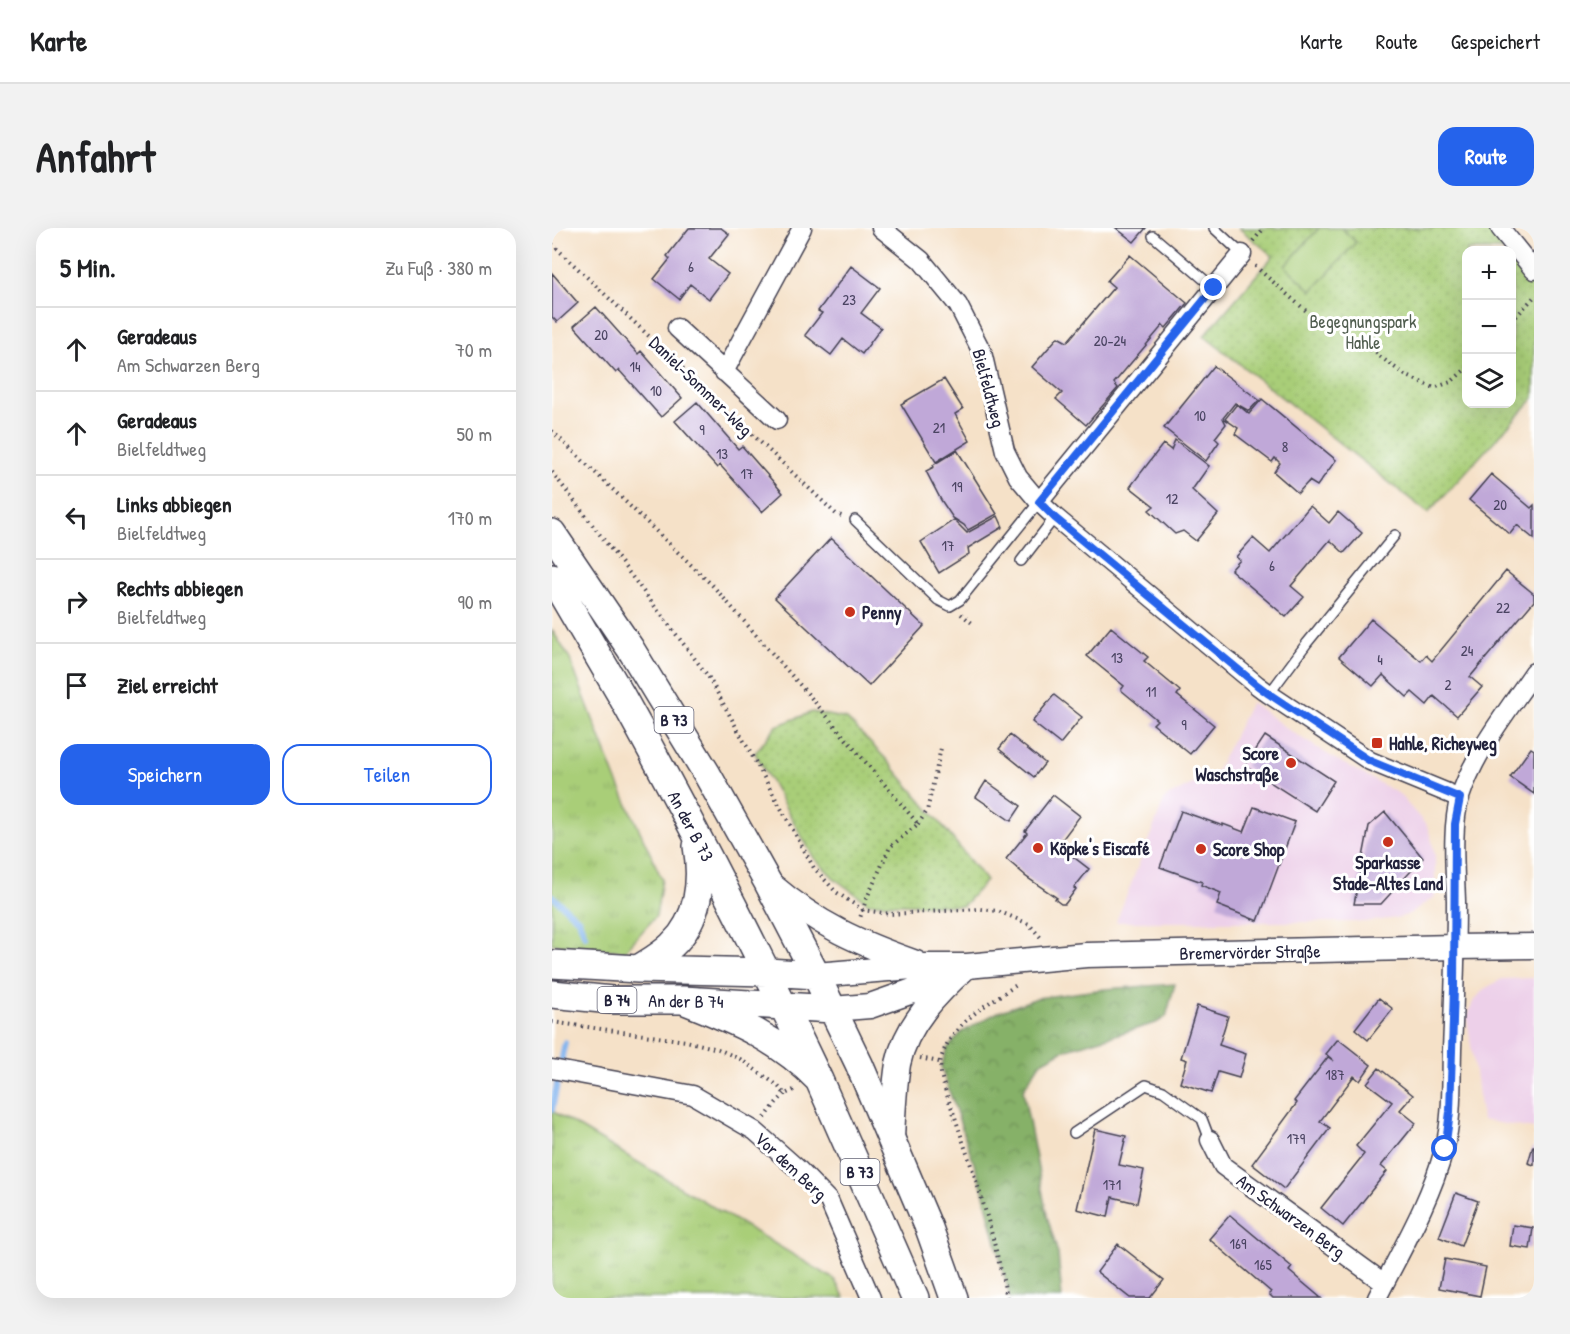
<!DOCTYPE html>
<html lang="de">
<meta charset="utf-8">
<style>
:root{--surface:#fff;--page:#f2f2f2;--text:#202124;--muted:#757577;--line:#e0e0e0;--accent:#2563eb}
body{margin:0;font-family:"Patrick Hand",sans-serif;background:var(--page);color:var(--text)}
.controls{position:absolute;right:18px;top:18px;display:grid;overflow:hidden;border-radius:12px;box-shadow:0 6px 24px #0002}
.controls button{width:54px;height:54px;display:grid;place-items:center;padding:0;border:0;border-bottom:2px solid var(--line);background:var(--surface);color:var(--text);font:30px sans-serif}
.stop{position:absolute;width:18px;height:18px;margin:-14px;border:4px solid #2563eb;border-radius:50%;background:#fff}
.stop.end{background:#2563eb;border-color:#fff;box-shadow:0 2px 6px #0008}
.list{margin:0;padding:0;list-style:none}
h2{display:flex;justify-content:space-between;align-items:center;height:78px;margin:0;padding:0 24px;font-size:26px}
h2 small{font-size:20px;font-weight:400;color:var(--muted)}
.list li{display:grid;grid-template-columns:39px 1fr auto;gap:18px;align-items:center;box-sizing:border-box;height:84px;padding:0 24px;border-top:2px solid var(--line)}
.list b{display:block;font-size:22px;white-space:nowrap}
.list p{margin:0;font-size:20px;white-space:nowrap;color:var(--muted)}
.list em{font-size:20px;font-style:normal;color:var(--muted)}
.actions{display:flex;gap:12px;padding:18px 24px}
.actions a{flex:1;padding:14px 0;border:2px solid var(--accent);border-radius:18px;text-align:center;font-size:21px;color:var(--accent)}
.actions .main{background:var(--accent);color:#fff}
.icon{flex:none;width:33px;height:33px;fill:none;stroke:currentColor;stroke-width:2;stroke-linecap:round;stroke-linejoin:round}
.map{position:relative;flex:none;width:982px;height:1070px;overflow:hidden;border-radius:18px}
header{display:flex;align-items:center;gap:36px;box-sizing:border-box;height:84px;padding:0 30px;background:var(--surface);border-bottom:2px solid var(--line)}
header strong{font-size:28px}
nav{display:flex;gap:33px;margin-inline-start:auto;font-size:21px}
.intro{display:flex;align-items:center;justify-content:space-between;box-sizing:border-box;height:144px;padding:0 36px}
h1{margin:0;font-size:42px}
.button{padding:15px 27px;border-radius:18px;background:var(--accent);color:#fff;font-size:21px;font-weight:700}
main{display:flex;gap:36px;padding:0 36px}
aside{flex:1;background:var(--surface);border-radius:18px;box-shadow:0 6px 24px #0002}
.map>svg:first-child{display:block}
.built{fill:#edd0e9}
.grass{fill:url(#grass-tufts);stroke:#66785a;stroke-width:1.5}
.forest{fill:url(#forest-crowns);stroke:#546a52;stroke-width:1.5}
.park{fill:url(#park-dots);stroke:#66785a;stroke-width:1.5}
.pitch{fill:#a9ce78;stroke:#66785a;stroke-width:1.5}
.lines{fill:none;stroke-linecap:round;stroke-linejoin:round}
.stream{stroke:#83b5ef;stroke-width:6}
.building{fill:#c0a8d8}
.service-casing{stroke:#423f50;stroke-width:12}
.minor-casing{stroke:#423f50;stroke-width:21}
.secondary-casing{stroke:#423f50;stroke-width:27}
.primary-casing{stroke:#423f50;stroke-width:30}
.path{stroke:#423f50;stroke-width:4;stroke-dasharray:1.5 4.5;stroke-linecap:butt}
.service{stroke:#fff;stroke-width:9}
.minor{stroke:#fff;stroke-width:18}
.secondary{stroke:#fff;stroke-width:24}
.primary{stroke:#fff;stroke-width:27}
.route{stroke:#2563eb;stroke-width:8}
.poi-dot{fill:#c8321e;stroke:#fff;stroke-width:2}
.labels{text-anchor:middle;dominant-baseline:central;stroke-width:6;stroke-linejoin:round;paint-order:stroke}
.number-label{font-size:15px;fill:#4a4462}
.shield{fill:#fff;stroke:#646476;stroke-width:1.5}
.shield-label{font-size:16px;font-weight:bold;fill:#22223b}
.park-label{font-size:18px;fill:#515e50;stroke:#fff}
.street-label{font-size:18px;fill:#22223b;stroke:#fff}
.poi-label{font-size:18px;font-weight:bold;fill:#22223b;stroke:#fff;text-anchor:start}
</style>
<header>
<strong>Karte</strong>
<nav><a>Karte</a><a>Route</a><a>Gespeichert</a></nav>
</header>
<div class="intro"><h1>Anfahrt</h1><a class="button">Route</a></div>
<main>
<aside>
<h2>5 Min.<small>Zu Fuß · 380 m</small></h2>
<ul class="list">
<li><svg class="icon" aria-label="ahead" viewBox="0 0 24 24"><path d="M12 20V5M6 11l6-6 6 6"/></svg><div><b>Geradeaus</b><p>Am Schwarzen Berg</p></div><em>70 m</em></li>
<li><svg class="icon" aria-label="ahead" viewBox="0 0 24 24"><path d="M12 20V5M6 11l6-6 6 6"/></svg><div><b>Geradeaus</b><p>Bielfeldtweg</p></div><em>50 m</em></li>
<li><svg class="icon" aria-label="left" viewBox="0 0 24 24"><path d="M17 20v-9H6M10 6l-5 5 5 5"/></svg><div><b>Links abbiegen</b><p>Bielfeldtweg</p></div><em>170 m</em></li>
<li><svg class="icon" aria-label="right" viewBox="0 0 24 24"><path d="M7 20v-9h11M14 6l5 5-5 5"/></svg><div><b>Rechts abbiegen</b><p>Bielfeldtweg</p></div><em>90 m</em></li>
<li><svg class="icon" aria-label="arrive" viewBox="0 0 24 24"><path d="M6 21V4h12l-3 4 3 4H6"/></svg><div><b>Ziel erreicht</b></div></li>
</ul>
<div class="actions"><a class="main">Speichern</a><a>Teilen</a></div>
</aside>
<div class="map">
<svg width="982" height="1070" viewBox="0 0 982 1070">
<defs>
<pattern id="grass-tufts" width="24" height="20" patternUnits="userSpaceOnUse" patternTransform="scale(1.5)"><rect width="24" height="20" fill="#a9ce78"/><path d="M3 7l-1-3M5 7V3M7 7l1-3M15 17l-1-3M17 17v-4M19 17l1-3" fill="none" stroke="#91b169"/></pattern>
<pattern id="forest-crowns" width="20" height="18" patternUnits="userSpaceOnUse" patternTransform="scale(1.5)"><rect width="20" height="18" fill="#86b168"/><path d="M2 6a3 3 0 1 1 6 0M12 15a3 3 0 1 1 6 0" fill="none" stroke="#6d9057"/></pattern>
<pattern id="park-dots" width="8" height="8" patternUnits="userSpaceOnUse" patternTransform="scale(1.5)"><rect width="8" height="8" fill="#a9ce78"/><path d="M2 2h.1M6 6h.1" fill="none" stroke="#91b169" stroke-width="1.8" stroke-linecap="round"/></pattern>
</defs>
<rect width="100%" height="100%" fill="#fff"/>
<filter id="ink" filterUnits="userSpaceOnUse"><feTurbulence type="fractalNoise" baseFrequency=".0167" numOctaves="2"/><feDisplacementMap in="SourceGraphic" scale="12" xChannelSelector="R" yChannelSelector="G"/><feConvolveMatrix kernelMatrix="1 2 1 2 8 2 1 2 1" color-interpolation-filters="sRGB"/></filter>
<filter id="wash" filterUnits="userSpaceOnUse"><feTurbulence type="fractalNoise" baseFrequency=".008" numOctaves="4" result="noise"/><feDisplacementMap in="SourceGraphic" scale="24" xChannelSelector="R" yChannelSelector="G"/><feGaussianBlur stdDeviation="1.35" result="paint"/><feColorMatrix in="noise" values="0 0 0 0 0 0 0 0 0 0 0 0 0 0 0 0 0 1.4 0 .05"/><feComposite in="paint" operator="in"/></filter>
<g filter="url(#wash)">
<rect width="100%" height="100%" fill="#f5e1c8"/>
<path class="built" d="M699 474 737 502 783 531 846 565 875 598 880 613 883 629V668L867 680 857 686 846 690 812 694H564L613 570 664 544Z
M982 750V901L930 892 915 790 921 774 932 761 950 751Z"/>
<path class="grass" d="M0 402 17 429 64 551 110 651 104 688 73 723 0 716Z
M0 883 282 1051 293 1070H0Z"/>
<path class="forest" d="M623 756 614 789 604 795 512 822 488 835 471 862 495 988 506 1026 510 1070H458L430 959 389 839 395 821 410 804 446 784 466 777 485 770 553 761Z"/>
<path class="park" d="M687 0H941L959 22H915V176H960V23L982 51V170L876 285 652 108 721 28Z
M260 484 295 491 333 530 390 597 434 653 411 678 316 675 283 651 262 630 203 525 224 498Z"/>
<path class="pitch" d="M767 0H789L804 14 760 63 733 38Z"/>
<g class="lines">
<path class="stream" d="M0 668 27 692 33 708
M0 882 13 814"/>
</g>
<g id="blocks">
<path class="building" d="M137 0H169L177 6 157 31 176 46 157 71 138 56 127 71 102 51 118 31 115 28Z
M564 0H594L582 14Z
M578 27 635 75 614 100 611 97 562 155 566 160 534 197 504 171 510 165 480 139 506 109 515 114 562 59 555 53Z
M299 38 328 60 309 85 329 100 310 126 291 111 279 127 253 107 270 85 266 83Z
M0 45 26 75 5 94 0 89Z
M44 79 86 126 89 123 130 170 109 189 67 142 64 145 22 98Z
M662 138 707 172 697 183 683 175 671 190 674 196 663 210 667 214 654 233 612 200Z
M392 151 411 181 403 186 418 213 384 234 349 176Z
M710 171 784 232 765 258 757 253 746 265 722 244 728 235 723 230 720 234 683 206 686 200 673 191 685 176 697 186Z
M145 174 186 221 190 218 231 265 210 284 168 237 165 240 123 193Z
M623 212 657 238 640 262 666 286 644 313 631 303 623 306 597 282 602 278 578 259 611 216 619 222Z
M405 222 445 286 416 302 412 297 401 290 389 272 374 243 382 239 381 237Z
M939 246 979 280 982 277V311L965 297 958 306 917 272Z
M758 278 777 295 786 284 810 305 792 325 778 312 739 358 752 369 734 389 679 342 688 332 684 329 701 310 718 325Z
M446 288 451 299 416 320 417 326 387 345 369 314 402 292 415 305Z
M279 310 372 398 317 458 223 370Z
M954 343 982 366V373L918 449 930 459 905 488 882 468 875 477 860 464 855 469 831 447 821 458 787 429 819 391 869 433 874 427 880 433Z
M559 399 596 429 592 433 628 463 625 467 662 497 638 526 601 496 605 492 569 462 572 458 535 428Z
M502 467 530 489 508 516 480 494Z
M458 507 493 535 482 549 447 521Z
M713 508 782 553 763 583 693 538Z
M979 520 982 522V566L958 549Z
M434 553 469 578 459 593 424 569Z
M501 567 528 588 506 617 537 641 522 660 524 661 513 676H509L505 673 503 671 505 670 473 648V647L454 631 475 605 473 603Z
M702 579 743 594 706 693 665 677 669 665 649 657 650 654 608 639 629 583 671 598V596L692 604Z
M833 584 871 630 829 676H802L817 598Z
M827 770 841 781 816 812 803 801Z
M645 778 676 788 667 817 694 826 687 850 666 844 659 865 628 855 635 832 629 830Z
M786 811 819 837 808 853 802 848 768 893 778 900 732 961 700 936 745 875 742 873 776 829 782 833 774 826Z
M827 840 861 867 848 882 864 895 829 938 835 943 791 998 769 980 812 926 804 918 840 874 815 855Z
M543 901 574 908 567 937 592 942 585 975 560 969 556 989 525 981Z
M981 918H982V937L976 935Z
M904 965 926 973 909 1018 887 1009Z
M678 987 740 1039 737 1043 769 1070H721L717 1066 719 1064 657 1011Z
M961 997 981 1000 978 1021 958 1018Z
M566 1016 612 1052 598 1070H578L545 1044Z
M893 1031 934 1039 928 1068 887 1060Z"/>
</g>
</g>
<g filter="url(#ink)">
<use href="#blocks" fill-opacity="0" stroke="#423f50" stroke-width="1.5"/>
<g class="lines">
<defs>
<path id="service" d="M662 0 690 26
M601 8 662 60
M303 292 386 372 398 378 408 372 487 274
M469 333 503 289
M717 466 755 415 843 307
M522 905 594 857 611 863 650 891 658 912"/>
<path id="minor" d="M329 0 369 32 406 77 430 124 453 223 466 249 487 274 503 289 705 457 717 466 818 533 908 570
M948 0 982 42
M125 100 225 192
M172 144 250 0
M487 274 690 26
M0 841 141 867 203 903 247 942 277 973 319 1070
M658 912 671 938 832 1055
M825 1070C849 1022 878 974 892 922 901 890 899 855 900 822 902 773 904 723 904 673 903 642 899 598 908 569 923 523 955 484 982 444"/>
<path id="secondary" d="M219 657C266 697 307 715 364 735
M264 747 372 738H415L534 727 903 719 982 718
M280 781 318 778 369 760 397 747
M340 911C341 887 342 861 346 836 354 796 386 764 415 738"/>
<path id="primary" d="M0 305 78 420 155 546 216 655 264 747 307 836 377 1000 402 1070
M0 349C23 388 46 427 69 467 139 593 205 722 267 852
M0 736 86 741 215 744 264 747
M86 741C97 734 110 727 120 717 147 692 151 653 145 618
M0 766 60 772H131L280 781
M131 772C184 793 226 810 267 852L363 1070"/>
</defs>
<use href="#service" class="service-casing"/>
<use href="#minor" class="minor-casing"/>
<use href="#secondary" class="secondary-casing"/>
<use href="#primary" class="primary-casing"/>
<path class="path" d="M701 13 712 0
M0 16 284 286 290 288
M703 38 761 89 784 96 853 147 882 160 899 154 915 140
M960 93 982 69
M0 203 161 358 256 466 366 596 338 619 314 672 308 690
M0 244 156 448 262 640 284 664 311 682 338 686 428 681 446 683 477 696 489 710
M409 386 420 395
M366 596 375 583 389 520
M0 794 134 813 166 821 188 831 225 857 233 866 244 861
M368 830 387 834
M213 890 224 875 233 866
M455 1070C449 1042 442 1013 434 985 425 953 413 921 403 889 398 875 385 845 389 831 399 795 437 775 466 756"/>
<use href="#service" class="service"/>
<use href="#minor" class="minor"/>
<use href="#secondary" class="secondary"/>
<use href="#primary" class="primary"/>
</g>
</g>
<g class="lines" filter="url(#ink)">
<path class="route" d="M662 60 487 274 503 290 705 457 717 466 818 533 908 570 903 596 902 761 898 884 893 921"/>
</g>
<g class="poi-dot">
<circle cx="298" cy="384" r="6"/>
<rect x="819" y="509" width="12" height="12" rx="3"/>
<circle cx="739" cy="535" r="6"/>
<circle cx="836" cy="614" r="6"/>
<circle cx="486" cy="620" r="6"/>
<circle cx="649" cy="621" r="6"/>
</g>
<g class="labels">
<g class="number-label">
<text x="139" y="38">6</text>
<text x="297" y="71">23</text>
<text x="49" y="106">20</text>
<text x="558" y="112">20-24</text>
<text x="83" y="138">14</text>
<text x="104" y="162">10</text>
<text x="648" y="187">10</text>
<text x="387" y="199">21</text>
<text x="150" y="201">9</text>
<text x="733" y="218">8</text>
<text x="170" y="225">13</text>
<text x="195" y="245">17</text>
<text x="405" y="258">19</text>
<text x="620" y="270">12</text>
<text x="948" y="276">20</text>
<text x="396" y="317">17</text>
<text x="720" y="337">6</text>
<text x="951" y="379">22</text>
<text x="915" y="422">24</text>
<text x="565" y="429">13</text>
<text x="828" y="431">4</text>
<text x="896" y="456">2</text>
<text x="599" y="463">11</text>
<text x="632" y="496">9</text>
<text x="783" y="846">187</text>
<text x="744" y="910">179</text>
<text x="560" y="956">171</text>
<text x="686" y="1015">169</text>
<text x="711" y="1036">165</text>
</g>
<g class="shield">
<rect x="102.5" y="479" width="39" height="26" rx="4.5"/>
<rect x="45.5" y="759" width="39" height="26" rx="4.5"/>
<rect x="288.5" y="931" width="39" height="26" rx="4.5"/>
</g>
<g class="shield-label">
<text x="122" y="492">B 73</text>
<text x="65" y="772">B 74</text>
<text x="308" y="944">B 73</text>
</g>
<g class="park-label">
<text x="811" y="93">Begegnungspark<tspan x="811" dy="21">Hahle</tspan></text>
</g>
<g class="street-label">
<text transform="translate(149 158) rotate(44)">Daniel-Sommer-Weg</text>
<text transform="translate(437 160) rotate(75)">Bielfeldtweg</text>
<text transform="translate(139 598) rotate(62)">An der B 73</text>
<text transform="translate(698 724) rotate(-1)">Bremervörder Straße</text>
<text transform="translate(134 773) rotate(1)">An der B 74</text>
<text transform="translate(239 938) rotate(43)">Vor dem Berg</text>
<text transform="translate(739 988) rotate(36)">Am Schwarzen Berg</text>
</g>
<g class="poi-label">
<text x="310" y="384">Penny</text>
<text x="837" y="515">Hahle, Richeyweg</text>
<text x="727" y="525" text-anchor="end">Score<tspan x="727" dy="21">Waschstraße</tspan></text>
<text x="498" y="620">Köpke's Eiscafé</text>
<text x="661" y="621">Score Shop</text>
<text x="836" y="634" text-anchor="middle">Sparkasse<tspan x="836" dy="21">Stade-Altes Land</tspan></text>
</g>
</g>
</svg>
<div class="controls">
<button>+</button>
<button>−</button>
<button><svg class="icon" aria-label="layers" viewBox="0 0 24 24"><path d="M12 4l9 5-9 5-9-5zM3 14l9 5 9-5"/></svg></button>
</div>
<div class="stop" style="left:893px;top:921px"></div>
<div class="stop end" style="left:662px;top:60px"></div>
</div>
</main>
